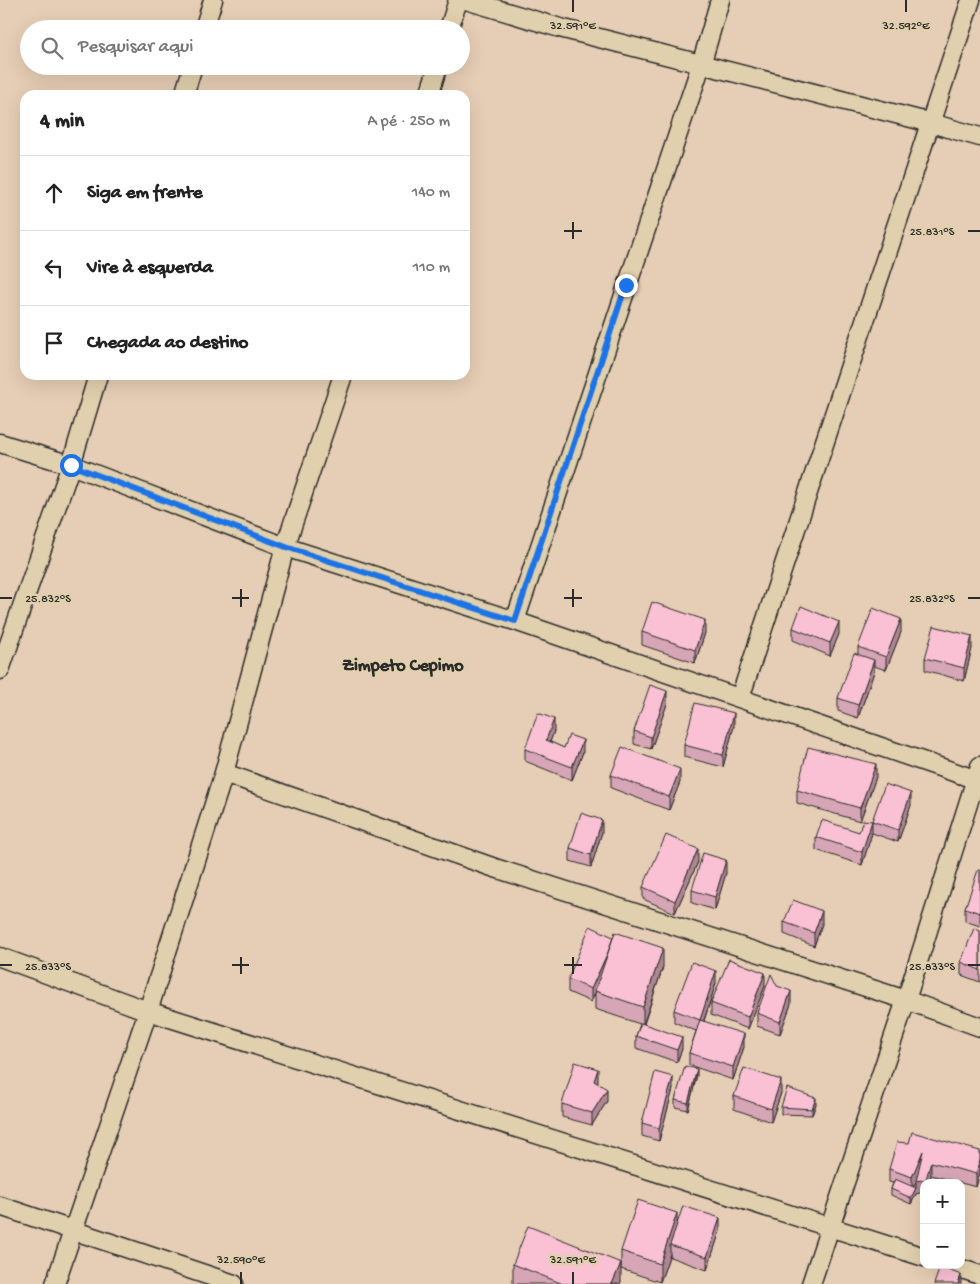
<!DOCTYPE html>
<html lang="pt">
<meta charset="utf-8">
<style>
:root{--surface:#fff;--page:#f2f2f2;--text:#222;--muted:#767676;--line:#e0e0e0}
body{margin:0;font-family:"Gochi Hand",sans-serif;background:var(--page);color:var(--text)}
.controls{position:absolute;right:15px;bottom:15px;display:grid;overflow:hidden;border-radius:10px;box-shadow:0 5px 20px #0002}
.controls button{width:45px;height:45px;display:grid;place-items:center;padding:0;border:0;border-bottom:1px solid var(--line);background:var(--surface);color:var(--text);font:25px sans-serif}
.stop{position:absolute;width:15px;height:15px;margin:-11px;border:4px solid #1a73e8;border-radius:50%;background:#fff}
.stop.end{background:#1a73e8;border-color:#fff;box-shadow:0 1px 5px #0008}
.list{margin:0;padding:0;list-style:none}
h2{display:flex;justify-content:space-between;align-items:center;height:65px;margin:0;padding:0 20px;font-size:21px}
h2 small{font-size:16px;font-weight:400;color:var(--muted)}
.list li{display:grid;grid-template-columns:32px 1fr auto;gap:15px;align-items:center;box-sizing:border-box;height:75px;padding:0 20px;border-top:1px solid var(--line)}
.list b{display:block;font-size:19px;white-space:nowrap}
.list em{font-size:16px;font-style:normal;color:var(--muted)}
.icon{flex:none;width:28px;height:28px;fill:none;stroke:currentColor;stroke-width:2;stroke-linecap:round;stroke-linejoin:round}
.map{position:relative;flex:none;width:980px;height:1284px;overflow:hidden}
.search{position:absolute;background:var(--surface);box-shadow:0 5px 20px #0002;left:20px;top:20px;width:450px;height:55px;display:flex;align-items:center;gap:12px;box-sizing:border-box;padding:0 18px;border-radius:28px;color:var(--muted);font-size:19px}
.panel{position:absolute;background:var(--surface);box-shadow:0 5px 20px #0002;left:20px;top:90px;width:450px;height:290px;border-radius:15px}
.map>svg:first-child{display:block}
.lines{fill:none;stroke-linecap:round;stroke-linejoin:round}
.street-casing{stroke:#2b2b2b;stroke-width:21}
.street{stroke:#e1d0ad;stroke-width:18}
.wall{fill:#d7a6b6;stroke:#2b2b2b}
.shaded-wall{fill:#af8794;stroke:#2b2b2b}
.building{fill:#fac1d4;stroke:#2b2b2b}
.route{stroke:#1a73e8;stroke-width:6}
.ticks{fill:none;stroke:#2b2b2b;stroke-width:2}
.labels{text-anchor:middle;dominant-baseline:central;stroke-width:5;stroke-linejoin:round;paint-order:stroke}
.neighbourhood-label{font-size:18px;font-weight:bold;fill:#2b2b2b;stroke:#e1d0ad}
.ticks-label{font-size:12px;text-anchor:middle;fill:#2b2b2b;stroke:#e1d0ad;stroke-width:5;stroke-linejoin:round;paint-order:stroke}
</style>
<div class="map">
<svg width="980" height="1284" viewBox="0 0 980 1284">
<rect width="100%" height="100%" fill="#e6cdb5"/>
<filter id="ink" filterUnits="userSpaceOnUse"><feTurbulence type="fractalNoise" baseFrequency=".02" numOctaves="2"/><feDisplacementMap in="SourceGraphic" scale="10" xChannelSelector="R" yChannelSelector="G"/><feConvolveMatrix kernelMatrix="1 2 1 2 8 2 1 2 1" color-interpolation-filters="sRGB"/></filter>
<g filter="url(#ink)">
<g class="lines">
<defs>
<path id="street" d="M466 0 560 28 931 123 980 137
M204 29 213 0
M449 29 458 0
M184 95 193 66
M429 95 438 66
M0 443 71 465 285 547 515 621 980 781
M515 621 701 65 720 0
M0 670 71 465 98 375
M740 698 971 0
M224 773 495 868 906 1000 980 1027
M0 957 148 1011 924 1257
M0 1206 234 1284
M950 1265 980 1275
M55 1284 148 1011 224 773 285 547 343 375
M811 1284 906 1000 980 766"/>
</defs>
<use href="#street" class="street-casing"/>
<use href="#street" class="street"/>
</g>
<path class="wall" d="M793 628 839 634 830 656 793 640Z
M642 632 705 633 695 663 642 645Z
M901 632 886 670 874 666V672L858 718 838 711V698L858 654V647Z
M972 648 964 681 925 670V658Z
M667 704 651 749 634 744V731Z
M734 726 723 767 684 757V745Z
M554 731 550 742 564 748 583 752 572 780 525 761V749Z
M611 775 680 782 669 810 611 788Z
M876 777 860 821 797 803V790Z
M911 805 898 842 872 833 862 865 816 850V837L859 832 872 821Z
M602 832 591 867 570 861V848Z
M698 862 675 913 643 899V887Z
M980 870V926L965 921V908Z
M726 873 715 910 692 903V890Z
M784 922 822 924 814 946 784 934Z
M980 931V982L961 975V962Z
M663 967 644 1024 682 1049 677 1062 636 1048V1036L640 1024 595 1009V992L591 1002 568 992V979Z
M716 983 704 1021 744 1047 733 1080 689 1065V1053L696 1031 674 1022V1010Z
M765 986 748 1029 711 1015V1003Z
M777 986 791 1004 780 1034 757 1026V1013Z
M697 1075 688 1110 675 1107V1100Z
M598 1082 597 1083 607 1101 592 1125 562 1117V1104Z
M673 1089 659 1141 642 1136V1123Z
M781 1093 771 1122 734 1109V1096Z
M816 1104 812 1115 781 1114V1107Z
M980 1151V1172L976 1187 931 1175 916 1194 911 1204 891 1195V1189L893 1183 889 1182V1169Z
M677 1222 720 1231 707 1270 670 1257V1254L660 1282 621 1269V1251Z
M513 1264 621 1281 620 1284H515L513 1283Z"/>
<path class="shaded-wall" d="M901 619V632L886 670V657Z
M705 620V633L695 663V650Z
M839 622V634L830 656V643Z
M972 636V648L964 681V668Z
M874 660V672L858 718V705Z
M667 691V704L651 749V737Z
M734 713V726L723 767V755Z
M554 719V731L546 753V740Z
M583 740V752L572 780V767Z
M876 764V777L860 821V808Z
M680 769V782L669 810V797Z
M911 793V805L898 842V830Z
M602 820V832L591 867V855Z
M872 821V833L862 865V852Z
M698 849V862L675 913V901Z
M726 860V873L715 910V897Z
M822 911V924L814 946V933Z
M615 938V951L591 1002V989Z
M663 948V967L643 1025V1007Z
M716 971V983L700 1032V1020Z
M765 973V986L748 1029V1017Z
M791 991V1004L780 1034V1022Z
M744 1034V1047L733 1080V1067Z
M682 1037V1049L677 1062V1050Z
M598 1069V1082L594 1094V1081Z
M697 1069V1075L688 1110V1103Z
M673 1077V1089L659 1141V1128Z
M781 1080V1093L771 1122V1109Z
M607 1089V1101L592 1125V1113Z
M816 1098V1104L812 1115V1109Z
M923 1151 931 1162V1175L928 1183H924V1192L916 1194 911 1204V1198L916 1188V1182L912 1189V1177Z
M980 1160V1172L976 1187V1174Z
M677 1213V1232L670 1245V1254L660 1282V1264Z
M720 1218V1231L707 1270V1257Z
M621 1263V1281L620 1284H612Z
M961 1275V1284H958Z"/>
<path class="building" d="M652 602 705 620 695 650 642 632Z
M801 606 839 622 830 643 793 628Z
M873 608 901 619 886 657 858 647Z
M934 626 972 636 964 668 925 658Z
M854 653 874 660 858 705 838 698Z
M650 685 667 691 651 737 634 731Z
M695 703 734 713 723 755 684 745Z
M538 713 554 719 546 740 564 748 569 735 583 740 572 767 525 749Z
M622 747 680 769 669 797 611 775Z
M808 747 876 764 860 808 797 790Z
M885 784 911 793 898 830 872 821Z
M581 813 602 820 591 855 570 848Z
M822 820 859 832 863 820 872 821 862 852 816 837Z
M666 835 698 849 675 901 643 887Z
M703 853 726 860 715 897 692 890Z
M978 870H980V913L965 908Z
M793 900 822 911 814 933 784 922Z
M590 926 613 937 608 952 591 989 568 979Z
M974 928 980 931V970L961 962Z
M615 932 663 948 643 1007 595 991Z
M729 959 765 973 748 1017 711 1003Z
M692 962 716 971 700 1020 674 1010Z
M771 974 777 986 791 991 780 1022 757 1013Z
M700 1020 744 1034 733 1067 689 1053Z
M641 1023 682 1037 677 1050 636 1036Z
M575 1062 598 1069 594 1081 607 1089 592 1113 562 1104Z
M685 1066 697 1069 688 1103 675 1100Z
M744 1068 781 1080 771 1109 734 1096Z
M655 1072 673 1077 659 1128 642 1123Z
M787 1088 816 1098 812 1109 781 1107Z
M912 1132 980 1151V1160L976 1174 931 1162 926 1179 916 1181 923 1151 912 1177 889 1169 897 1142 909 1143Z
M895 1179 916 1188 911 1198 891 1189Z
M638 1200 677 1213 660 1264 621 1251Z
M683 1206 720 1218 707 1257 670 1245Z
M528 1226 621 1263 612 1284H563L513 1264Z
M940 1267 961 1275 958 1284H934Z"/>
</g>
<g class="lines" filter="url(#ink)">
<path class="route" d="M71 465 286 547 515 621 626 285"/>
</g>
<path class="ticks" d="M573 0V12M906 0V12M573 222V239M564 231H582M968 231H980M241 589V607M573 589V607M0 598H12M232 598H249M564 598H582M968 598H980M241 957V974M573 957V974M0 965H12M232 965H249M564 965H582M968 965H980M241 1272V1284M573 1272V1284"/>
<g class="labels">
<g class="neighbourhood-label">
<text x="403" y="666">Zimpeto Cepimo</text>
</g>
</g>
<g class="ticks-label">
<text x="573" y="29">32.591°E</text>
<text x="906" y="29">32.592°E</text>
<text x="932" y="235">25.831°S</text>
<text x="48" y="602">25.832°S</text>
<text x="932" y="602">25.832°S</text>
<text x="48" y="970">25.833°S</text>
<text x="932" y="970">25.833°S</text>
<text x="241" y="1263">32.590°E</text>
<text x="573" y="1263">32.591°E</text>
</g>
</svg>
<div class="controls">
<button>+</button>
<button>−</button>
</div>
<div class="stop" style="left:71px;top:465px"></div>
<div class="stop end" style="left:626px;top:285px"></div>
<div class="search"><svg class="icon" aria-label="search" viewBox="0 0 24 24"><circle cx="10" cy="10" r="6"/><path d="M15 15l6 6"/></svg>Pesquisar aqui</div>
<section class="panel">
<h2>4 min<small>A pé · 250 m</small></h2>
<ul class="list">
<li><svg class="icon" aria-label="ahead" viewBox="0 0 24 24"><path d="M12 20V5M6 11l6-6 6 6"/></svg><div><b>Siga em frente</b></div><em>140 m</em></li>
<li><svg class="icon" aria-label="left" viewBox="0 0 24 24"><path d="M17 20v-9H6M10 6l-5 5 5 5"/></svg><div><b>Vire à esquerda</b></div><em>110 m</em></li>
<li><svg class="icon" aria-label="arrive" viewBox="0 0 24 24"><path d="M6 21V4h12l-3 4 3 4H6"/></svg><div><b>Chegada ao destino</b></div></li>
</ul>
</section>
</div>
